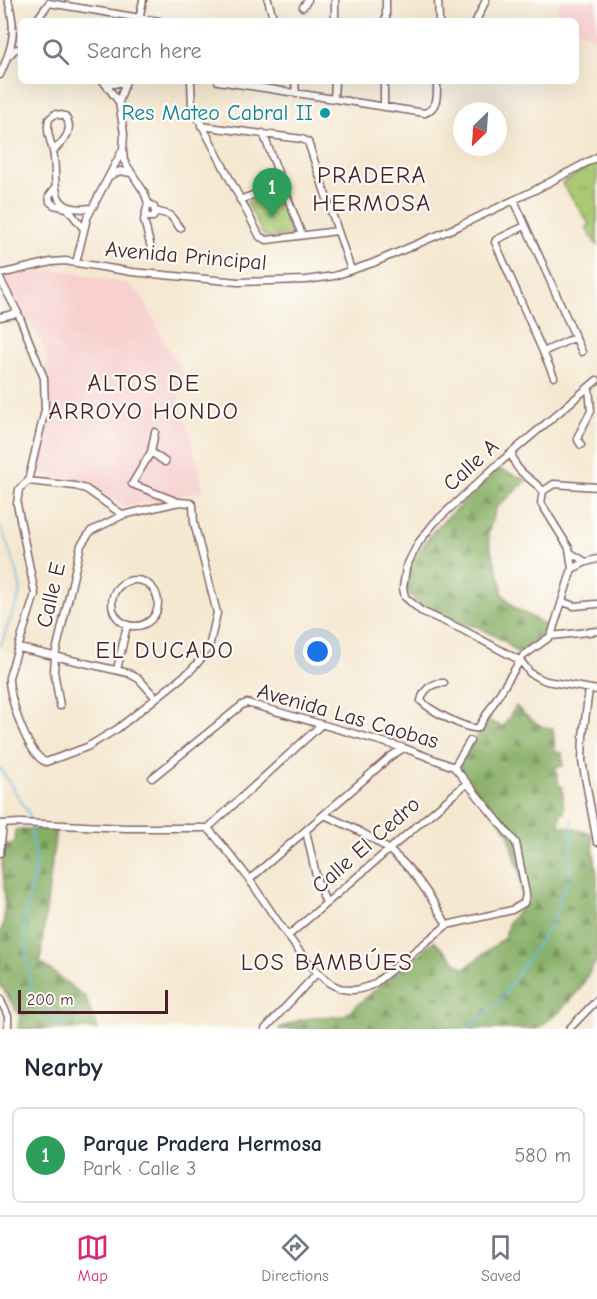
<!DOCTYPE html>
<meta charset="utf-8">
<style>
:root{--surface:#fff;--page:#f6f6f7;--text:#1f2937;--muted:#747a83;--line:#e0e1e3;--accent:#db2777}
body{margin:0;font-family:"Comic Neue",sans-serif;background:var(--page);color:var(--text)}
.compass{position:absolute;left:453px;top:102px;width:54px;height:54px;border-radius:50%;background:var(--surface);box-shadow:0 6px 24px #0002;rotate:205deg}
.scale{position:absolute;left:18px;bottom:15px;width:150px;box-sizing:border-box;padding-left:6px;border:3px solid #4a1f2b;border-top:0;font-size:16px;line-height:21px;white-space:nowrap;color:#4a1f2b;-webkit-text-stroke:4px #fdfcf7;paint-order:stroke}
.you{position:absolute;left:318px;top:652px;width:21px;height:21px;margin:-15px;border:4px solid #fff;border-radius:50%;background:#1a73e8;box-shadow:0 0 0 9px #1a73e833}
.badge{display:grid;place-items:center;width:39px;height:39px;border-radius:50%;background:var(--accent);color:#fff;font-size:20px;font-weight:700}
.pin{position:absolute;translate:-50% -50px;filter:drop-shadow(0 2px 3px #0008)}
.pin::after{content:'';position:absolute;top:32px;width:21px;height:18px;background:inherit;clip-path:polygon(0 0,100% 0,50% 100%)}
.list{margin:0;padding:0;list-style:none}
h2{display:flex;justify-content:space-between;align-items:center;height:78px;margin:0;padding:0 24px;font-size:26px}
h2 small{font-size:20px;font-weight:400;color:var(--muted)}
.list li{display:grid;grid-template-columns:39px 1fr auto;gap:18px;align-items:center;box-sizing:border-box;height:96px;margin:0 12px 12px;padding:0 12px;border:2px solid var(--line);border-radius:9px}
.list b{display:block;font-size:22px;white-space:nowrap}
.list p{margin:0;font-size:20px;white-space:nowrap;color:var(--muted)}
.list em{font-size:20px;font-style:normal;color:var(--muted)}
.icon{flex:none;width:33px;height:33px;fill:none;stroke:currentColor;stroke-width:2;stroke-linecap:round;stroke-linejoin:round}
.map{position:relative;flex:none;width:597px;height:1029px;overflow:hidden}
.search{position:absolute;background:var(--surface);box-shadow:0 6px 24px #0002;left:18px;right:18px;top:18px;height:66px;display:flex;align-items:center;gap:15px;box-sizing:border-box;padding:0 21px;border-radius:9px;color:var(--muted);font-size:22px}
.sheet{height:186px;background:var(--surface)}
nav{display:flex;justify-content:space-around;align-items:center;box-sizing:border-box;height:84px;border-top:2px solid var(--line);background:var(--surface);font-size:16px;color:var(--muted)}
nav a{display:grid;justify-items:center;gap:3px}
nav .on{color:var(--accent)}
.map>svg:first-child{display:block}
.built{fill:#f7d0cf}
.forest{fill:url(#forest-firs);stroke:#686648;stroke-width:1.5}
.park{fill:url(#park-tufts);stroke:#7a744f;stroke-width:1.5}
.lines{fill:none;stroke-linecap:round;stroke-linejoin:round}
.stream{stroke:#60bade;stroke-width:1.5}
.minor-casing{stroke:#866565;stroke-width:9}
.minor{stroke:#fff;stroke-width:6}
.culture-dot{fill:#0f9aa8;stroke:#fdfcf7;stroke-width:2}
.labels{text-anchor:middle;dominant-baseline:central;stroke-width:4.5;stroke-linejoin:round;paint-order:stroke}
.culture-label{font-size:22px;fill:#0d838f;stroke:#fdfcf7;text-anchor:end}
.street-label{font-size:22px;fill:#4a1f2b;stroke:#fdfcf7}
.neighbourhood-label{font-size:24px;letter-spacing:1.5px;fill:#4a1f2b;stroke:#fdfcf7}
</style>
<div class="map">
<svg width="597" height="1029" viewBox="0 0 597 1029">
<defs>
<pattern id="forest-firs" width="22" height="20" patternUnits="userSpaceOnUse" patternTransform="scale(1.5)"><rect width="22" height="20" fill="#86ae65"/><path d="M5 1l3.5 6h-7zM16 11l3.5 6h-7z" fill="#708d53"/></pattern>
<pattern id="park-tufts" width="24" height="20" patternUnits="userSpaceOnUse" patternTransform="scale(1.5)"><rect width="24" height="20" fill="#a9ca73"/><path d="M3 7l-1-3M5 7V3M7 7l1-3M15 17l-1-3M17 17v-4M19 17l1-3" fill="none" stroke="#93ad64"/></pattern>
</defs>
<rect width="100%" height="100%" fill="#fdfcf7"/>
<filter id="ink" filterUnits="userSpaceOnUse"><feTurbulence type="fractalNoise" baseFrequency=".0167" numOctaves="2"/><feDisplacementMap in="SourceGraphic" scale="12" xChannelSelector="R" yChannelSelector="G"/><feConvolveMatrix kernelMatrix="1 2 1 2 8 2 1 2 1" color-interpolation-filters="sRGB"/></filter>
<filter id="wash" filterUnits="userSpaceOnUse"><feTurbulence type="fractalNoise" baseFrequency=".008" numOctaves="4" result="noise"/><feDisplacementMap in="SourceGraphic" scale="24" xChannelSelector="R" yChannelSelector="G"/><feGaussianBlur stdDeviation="1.35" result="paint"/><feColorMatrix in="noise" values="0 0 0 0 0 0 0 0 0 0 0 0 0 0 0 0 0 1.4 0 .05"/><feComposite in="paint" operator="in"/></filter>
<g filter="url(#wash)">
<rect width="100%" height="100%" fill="#f5e8d1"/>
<path class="built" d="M561 0H597V40L576 28V21H564L556 16Z
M39 270 68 271 128 284 138 291 148 307 170 352 183 369 179 402 191 436 204 491 129 506 116 502 99 491 76 480 35 472 49 410 47 354 39 336 19 309 1 278Z"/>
<path class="forest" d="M498 469 527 480 496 508 488 534 491 550 501 581 502 593 515 608 551 628 518 654 506 642 478 627 444 619 420 606 408 593 406 580 414 559 433 531Z
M516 706C525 715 539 729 553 728L555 752 562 753 563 766 556 767 559 786H562L564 812H561L559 825 591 833 597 875V960L579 990 558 1013 537 1029H278L300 1020 318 1017 344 1016 434 941 464 969 504 938 509 922 523 906 520 873 508 832 462 773 460 764 487 720 503 727Z
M56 828 40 962 85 997 98 1029H18L20 1016 0 984V936L4 920 5 896 2 863 4 845 15 843V830Z"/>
<path class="park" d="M597 161V245L586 228 590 225 562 183Z
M280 190 296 234 269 238 263 235 247 202Z"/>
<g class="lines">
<path class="stream" d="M0 525 17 571 21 592 0 646
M0 768 29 814 30 822
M31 826 36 863 23 927 32 996 66 1029
M466 1029 498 1004 551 924 569 877 572 818"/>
</g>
</g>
<g filter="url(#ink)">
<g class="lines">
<defs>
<path id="minor" d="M268 0 274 21
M335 0V21
M438 0 439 21
M49 3 159 21
M303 7 308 0
M139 20 143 0
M36 21 49 3
M386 21V0
M476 21 486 0
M10 55 14 50 21 48
M0 75C13 46 17 31 8 0
M191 81 192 106 260 237 267 240 337 231
M218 81 425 113C439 107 437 94 437 81
M295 81 296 94
M106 82 114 84 125 81
M334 99 335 81
M119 102 126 81
M384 107V81
M201 126 302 139 308 142 351 270
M263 133 302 235
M123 150 124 161 144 192 148 203 144 220 151 248
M53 151C64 141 75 130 65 116L55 114 49 119C46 131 50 139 53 151 59 181 45 214 91 208
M110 176 120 171 131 173
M55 188 49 196 50 202 54 205 67 208 83 228
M240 200 281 184
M514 200 582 352
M155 211 170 215 180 228
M145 217H153L155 214 154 207 148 203
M525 226 496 240 495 242 554 377
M76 263 87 218 123 149 124 134 119 102 103 81
M0 274 51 262 65 261 132 272 238 282 306 280 334 276 373 263 459 226 535 190 597 157
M0 279 18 313 44 378 45 410 28 481
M0 317 18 313
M543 352 576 337
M597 380 497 465 434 523 419 542 411 557 406 568 403 588 405 597 421 611 463 630 521 661 530 673 537 677 546 681 597 690
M155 432 151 452 132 484 178 502
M581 445 578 440V436L591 411 589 387
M151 452 165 462
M512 452C513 472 531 477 543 491L554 484 597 487
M28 481 75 486 86 489 123 515 179 502 191 503 193 505 194 523 217 613 210 643 202 658 190 671 117 729 87 747 46 762C28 756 8 696 9 677L35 594 17 504 19 489Z
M543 491 541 503 569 548 572 569 551 636
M571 553 586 562
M572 569 586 562 597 559
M112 603a23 23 0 1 1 46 0a23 23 0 1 1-46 0Z
M563 602 574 606 597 604
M551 636 597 631
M19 648 128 673 139 679 156 698
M117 670 127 625
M444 683C432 682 423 690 421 701 430 710 466 730 478 728L523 656 551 636
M589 689 583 736 582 761 597 842
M60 706 54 671 55 656 81 545 91 531 123 515
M454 767 470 741
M324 815C391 843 411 862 447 925
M0 824 20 823 126 828H208C223 846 238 863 251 882 268 906 311 976 335 986 349 993 361 990 374 984L447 925 512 910 524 903 526 894 516 843 454 767 404 748 247 703 242 705 152 778
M208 828 321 725
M306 831 317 880 326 903
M0 853 3 824
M250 879 391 756 404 748
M289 935 467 783
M0 999 8 1016V1029
M265 1029 317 973
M569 1029 597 1000"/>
</defs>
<use href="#minor" class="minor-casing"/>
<use href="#minor" class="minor"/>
</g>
</g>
<circle class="culture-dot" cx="325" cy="113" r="6"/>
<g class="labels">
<g class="culture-label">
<text x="313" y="113">Res Mateo Cabral II</text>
</g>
<g class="street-label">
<text transform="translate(186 256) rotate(5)">Avenida Principal</text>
<text transform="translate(471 465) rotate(-42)">Calle A</text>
<text transform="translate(51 595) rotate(-77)">Calle E</text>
<text transform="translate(348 716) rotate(16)">Avenida Las Caobas</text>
<text transform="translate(366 845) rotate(-41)">Calle El Cedro</text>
</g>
<g class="neighbourhood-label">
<text x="372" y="175">PRADERA<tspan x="372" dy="28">HERMOSA</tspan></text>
<text x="144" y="383">ALTOS DE<tspan x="144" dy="28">ARROYO HONDO</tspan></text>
<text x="165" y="650">EL DUCADO</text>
<text x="327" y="962">LOS BAMBÚES</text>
</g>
</g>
</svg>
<svg class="compass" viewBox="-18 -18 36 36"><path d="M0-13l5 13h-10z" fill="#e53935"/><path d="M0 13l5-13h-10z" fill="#747a83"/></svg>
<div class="scale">200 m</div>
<div class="you"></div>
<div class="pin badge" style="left:272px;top:218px;background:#2e9e5b">1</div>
<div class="search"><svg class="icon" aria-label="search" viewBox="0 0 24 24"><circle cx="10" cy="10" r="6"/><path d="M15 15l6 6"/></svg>Search here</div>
</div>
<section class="sheet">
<h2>Nearby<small></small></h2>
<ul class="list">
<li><span class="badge" style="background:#2e9e5b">1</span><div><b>Parque Pradera Hermosa</b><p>Park · Calle 3</p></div><em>580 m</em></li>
</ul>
</section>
<nav>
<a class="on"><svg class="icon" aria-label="map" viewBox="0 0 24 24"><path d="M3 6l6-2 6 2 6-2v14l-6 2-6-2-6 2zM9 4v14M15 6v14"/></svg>Map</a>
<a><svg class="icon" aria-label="directions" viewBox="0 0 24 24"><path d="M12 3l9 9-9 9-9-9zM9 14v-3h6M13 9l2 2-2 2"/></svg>Directions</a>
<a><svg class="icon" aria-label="saved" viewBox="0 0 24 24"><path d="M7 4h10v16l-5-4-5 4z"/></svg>Saved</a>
</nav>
